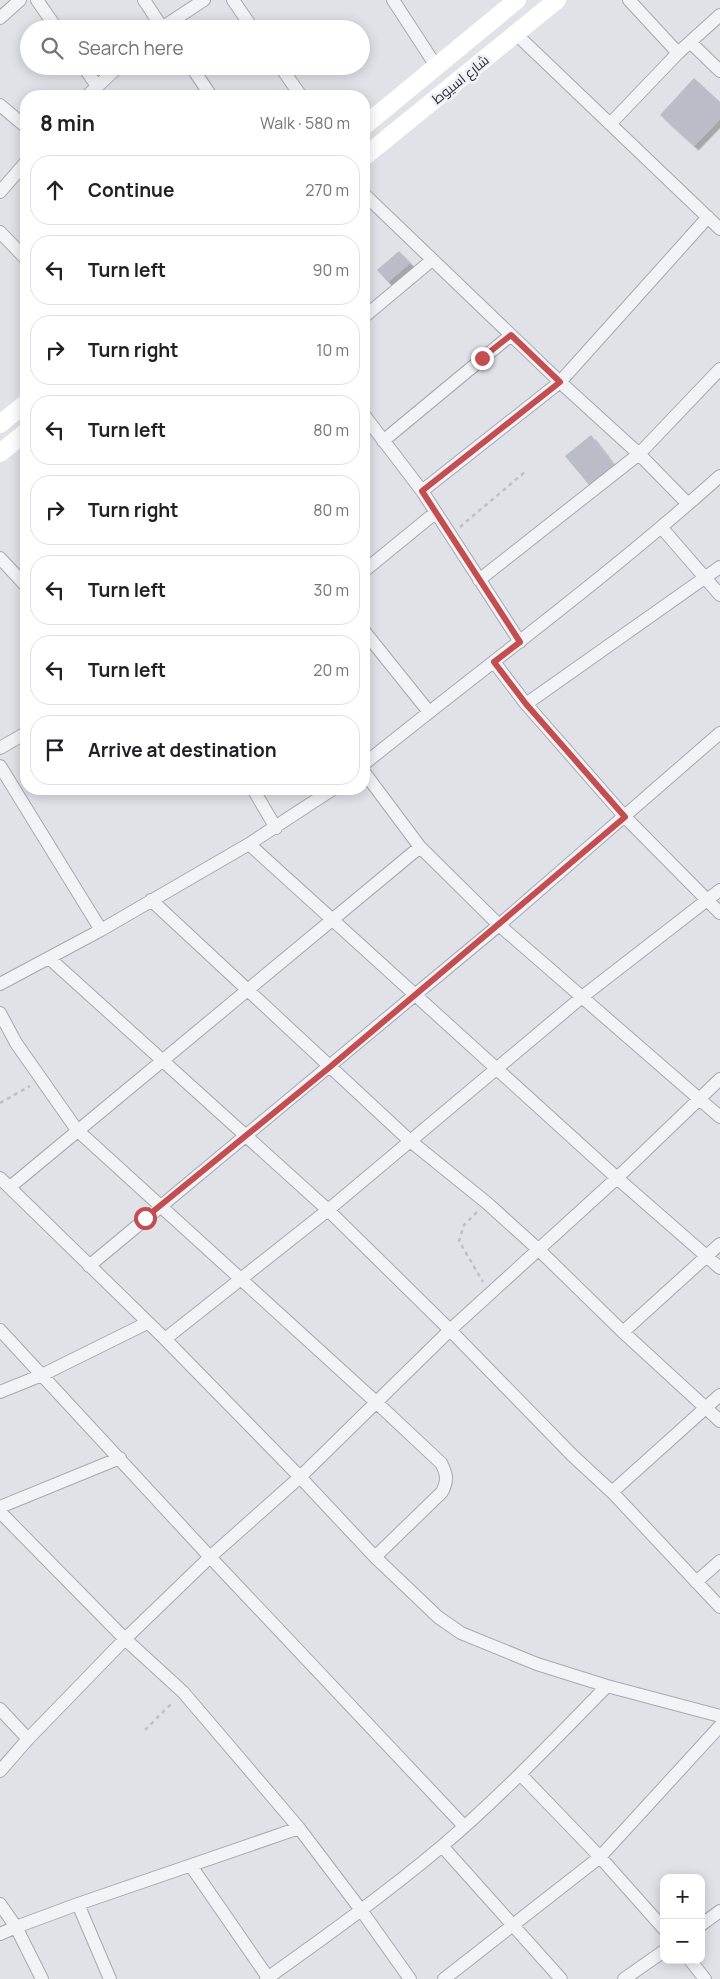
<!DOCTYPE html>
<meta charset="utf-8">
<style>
:root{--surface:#fff;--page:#f2f2f2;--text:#202124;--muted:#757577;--line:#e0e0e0}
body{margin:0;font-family:Manrope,Cairo,sans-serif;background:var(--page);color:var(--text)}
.controls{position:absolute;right:15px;bottom:15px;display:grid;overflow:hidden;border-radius:10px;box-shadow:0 2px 12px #0003}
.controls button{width:45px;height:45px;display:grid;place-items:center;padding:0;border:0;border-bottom:1px solid var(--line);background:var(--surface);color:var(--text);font:25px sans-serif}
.stop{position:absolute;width:15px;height:15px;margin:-11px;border:4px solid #c44d50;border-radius:50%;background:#fff}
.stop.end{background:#c44d50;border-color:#fff;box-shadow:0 1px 5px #0008}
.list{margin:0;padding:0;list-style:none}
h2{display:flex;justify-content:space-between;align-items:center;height:65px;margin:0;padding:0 20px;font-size:21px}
h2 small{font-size:16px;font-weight:400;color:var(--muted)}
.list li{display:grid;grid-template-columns:32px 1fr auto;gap:15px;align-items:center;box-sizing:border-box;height:70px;margin:0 10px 10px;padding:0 10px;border:1px solid var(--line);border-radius:20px}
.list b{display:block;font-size:19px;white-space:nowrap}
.list em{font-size:16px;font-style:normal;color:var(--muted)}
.icon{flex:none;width:28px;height:28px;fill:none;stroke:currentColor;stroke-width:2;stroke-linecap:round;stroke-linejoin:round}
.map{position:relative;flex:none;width:720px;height:1979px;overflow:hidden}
.search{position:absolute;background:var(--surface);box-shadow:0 2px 12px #0003;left:20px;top:20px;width:350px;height:55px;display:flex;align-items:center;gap:12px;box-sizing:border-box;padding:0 18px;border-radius:28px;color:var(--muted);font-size:19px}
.panel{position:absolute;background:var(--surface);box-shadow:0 2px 12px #0003;left:20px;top:90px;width:350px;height:705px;border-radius:20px}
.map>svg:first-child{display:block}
.building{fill:#babdc7;filter:url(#shadow)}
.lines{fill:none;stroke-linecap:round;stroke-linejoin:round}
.street-casing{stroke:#a6a8b2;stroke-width:14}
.path{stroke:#bec0c6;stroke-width:2.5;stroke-dasharray:4 4;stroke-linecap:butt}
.street{stroke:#f2f3f6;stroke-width:12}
.secondary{stroke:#fff;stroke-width:18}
.route{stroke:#c44d50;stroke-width:6}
.labels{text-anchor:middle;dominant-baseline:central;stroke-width:5;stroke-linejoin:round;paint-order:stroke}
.street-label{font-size:14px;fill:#2a2e3e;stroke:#eff1f5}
</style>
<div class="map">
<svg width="720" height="1979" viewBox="0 0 720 1979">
<defs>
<filter id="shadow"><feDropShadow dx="4.5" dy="4.5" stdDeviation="0" flood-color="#0004"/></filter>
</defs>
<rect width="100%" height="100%" fill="#e0e2e8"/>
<path class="building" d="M694 78 720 102V119L694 146 660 115Z
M399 251 410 263 388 282 377 270Z
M591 435 615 466 590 486 565 456Z"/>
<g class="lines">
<defs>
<path id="street" d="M37 0 57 29
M144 0 163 29
M233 0 253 29
M393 0 436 66
M629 0 678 53
M0 18 20 0
M160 29 204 0
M516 34 720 229
M690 42 720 71
M83 66 97 86
M191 66 211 96
M280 66 301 96
M87 96 119 66
M0 105 26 127
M610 124 678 53 720 15
M0 192 26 162
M364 194 560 382 639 454 688 504
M0 232 26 259
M364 317 432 260
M364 415 422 491 520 642
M383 441 511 335
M422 491 560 382 708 217
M661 527 720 595
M0 558 26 586
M720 567 526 704 625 817 720 913
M364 571 435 513
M479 580 639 454 720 369
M364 631 429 712
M494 662 526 704
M0 748 26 733
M364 764C483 668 606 578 720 476
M0 766 101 930
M364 772 420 847 499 925 720 1117
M253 789 276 828
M249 844 617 1178 720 1268
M151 900 409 1140 487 1203 539 1250 623 1332 720 1421
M49 958 328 1210 450 1330 573 1456 612 1492 720 1607
M0 984 101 930 249 844 333 789
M0 1013 16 1043 77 1130 377 1403 441 1463C447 1474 448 1481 442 1492L375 1557
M0 1178 165 1339 300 1477 375 1557 438 1617 461 1633 537 1664 607 1686 720 1716
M10 1187 420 847
M89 1266 499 925 720 733
M0 1330 210 1557 464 1826
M623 1332 720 1244
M165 1339 328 1210 582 997 720 890
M0 1392 42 1375 147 1323
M612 1492 720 1395
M0 1507 120 1458
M0 1512 125 1639 183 1692 299 1828 361 1910 410 1979
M696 1582 720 1561
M0 1709 28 1739
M0 1771 28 1739 125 1639 210 1557 300 1477 450 1330 617 1178 720 1079
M520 1774 600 1857 664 1929
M442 1846 561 1979
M191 1866 269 1979
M0 1904 16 1927 42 1979
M78 1904 110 1979
M701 1925 720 1911
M0 1934 16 1927 78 1904 299 1828
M690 1960 705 1979
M266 1979C325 1937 385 1894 441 1847 500 1797 553 1741 607 1686
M444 1979 600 1857 720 1726
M624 1979 664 1951"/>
</defs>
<use href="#street" class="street-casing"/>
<path class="path" d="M460 527 526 471
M0 1103 30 1086
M477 1212 464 1225 459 1241 483 1282
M145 1730 173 1702"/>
<use href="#street" class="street"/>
<path class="secondary" d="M364 126 517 0
M364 157 557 0
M0 424 26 403
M0 453 26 432"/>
</g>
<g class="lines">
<path class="route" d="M145 1218 330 1067 625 817 526 704 494 662 520 642 422 491 560 382 511 335 482 358"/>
</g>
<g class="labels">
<g class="street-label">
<text transform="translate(460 79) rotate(-39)">شارع اسيوط</text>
</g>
</g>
</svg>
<div class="controls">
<button>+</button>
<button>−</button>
</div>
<div class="stop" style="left:145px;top:1218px"></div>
<div class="stop end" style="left:482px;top:358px"></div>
<div class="search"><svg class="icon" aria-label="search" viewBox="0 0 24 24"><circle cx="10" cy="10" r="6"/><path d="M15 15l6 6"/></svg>Search here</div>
<section class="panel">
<h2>8 min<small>Walk · 580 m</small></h2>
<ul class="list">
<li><svg class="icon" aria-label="ahead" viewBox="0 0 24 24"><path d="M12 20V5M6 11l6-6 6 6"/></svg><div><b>Continue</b></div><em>270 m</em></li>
<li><svg class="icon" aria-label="left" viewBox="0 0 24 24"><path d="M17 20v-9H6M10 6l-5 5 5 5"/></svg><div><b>Turn left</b></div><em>90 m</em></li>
<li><svg class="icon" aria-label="right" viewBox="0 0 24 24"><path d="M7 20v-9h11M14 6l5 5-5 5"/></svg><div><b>Turn right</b></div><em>10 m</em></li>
<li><svg class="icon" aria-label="left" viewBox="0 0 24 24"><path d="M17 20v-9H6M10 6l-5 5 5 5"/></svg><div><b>Turn left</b></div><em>80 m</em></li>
<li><svg class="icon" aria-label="right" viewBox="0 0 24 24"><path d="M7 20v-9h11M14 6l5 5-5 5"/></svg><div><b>Turn right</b></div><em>80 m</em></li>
<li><svg class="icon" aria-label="left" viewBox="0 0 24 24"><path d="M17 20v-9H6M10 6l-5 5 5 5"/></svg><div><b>Turn left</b></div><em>30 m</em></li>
<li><svg class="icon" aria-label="left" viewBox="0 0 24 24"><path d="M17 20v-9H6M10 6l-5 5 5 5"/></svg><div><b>Turn left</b></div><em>20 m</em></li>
<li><svg class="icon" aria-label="arrive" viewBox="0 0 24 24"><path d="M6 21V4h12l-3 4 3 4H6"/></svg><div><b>Arrive at destination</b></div></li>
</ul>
</section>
</div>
